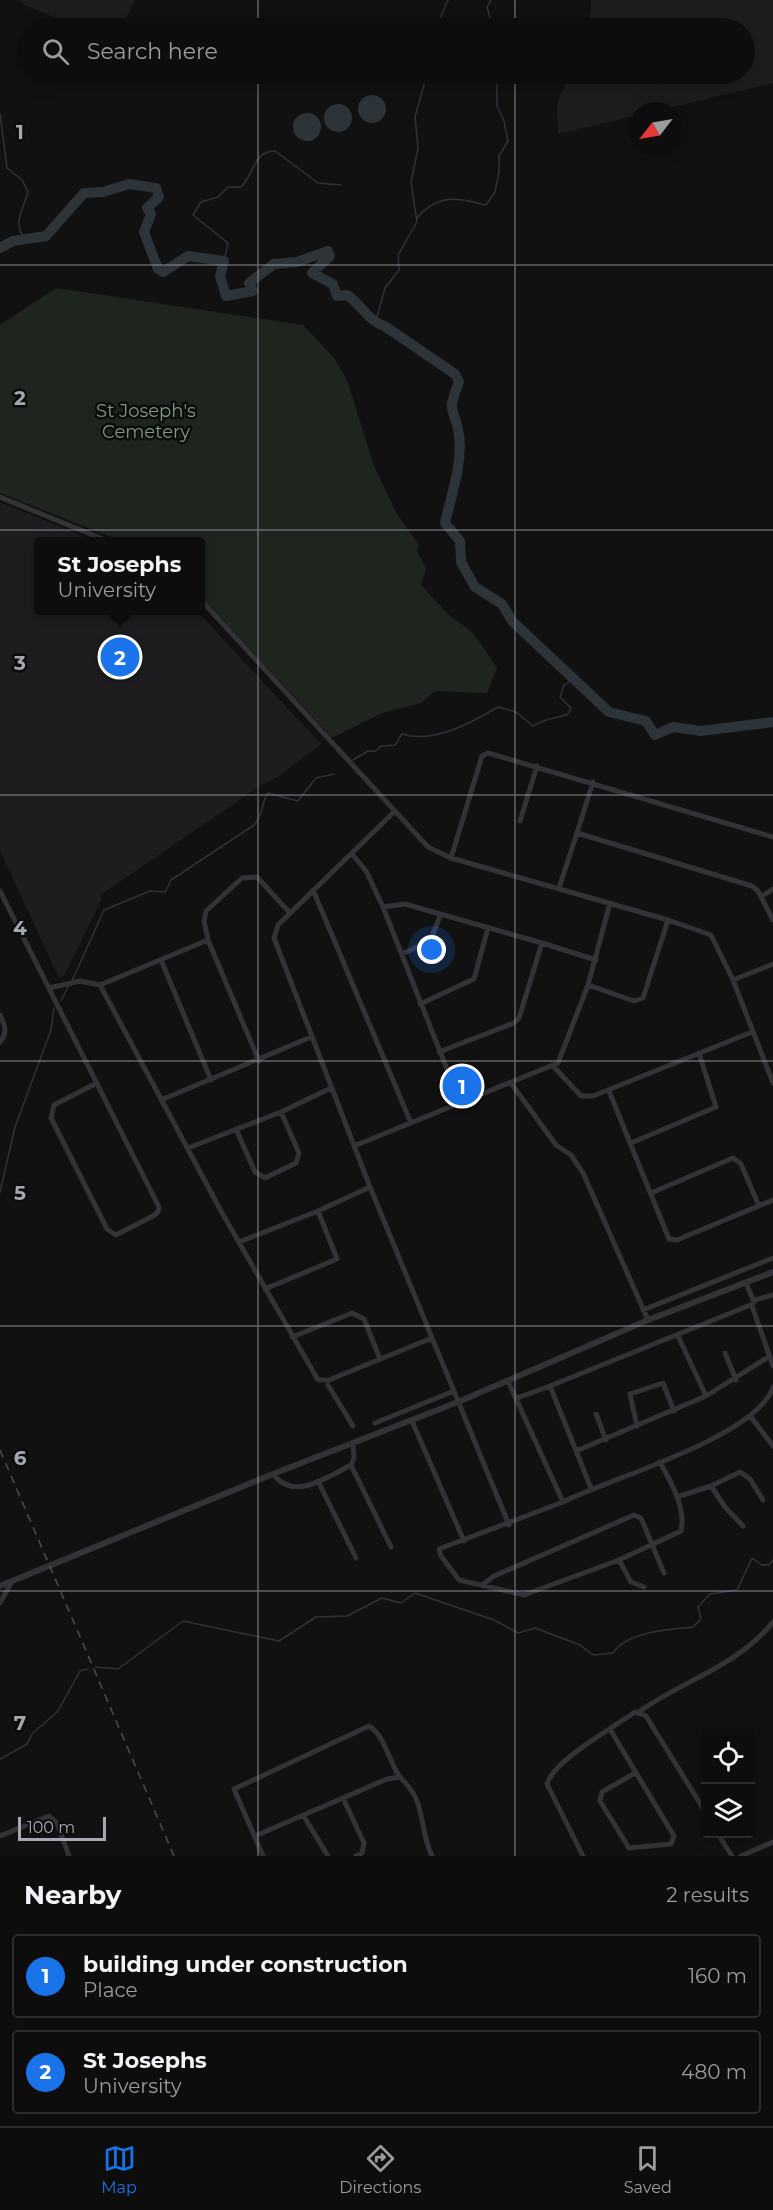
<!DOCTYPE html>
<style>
:root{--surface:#0d0d0e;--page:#161617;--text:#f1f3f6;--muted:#9a9c9e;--line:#2d2d2e;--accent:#1a73e8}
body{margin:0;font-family:Montserrat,sans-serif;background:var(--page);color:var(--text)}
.controls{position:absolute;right:18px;bottom:18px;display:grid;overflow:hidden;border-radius:6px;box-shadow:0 3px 15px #0003}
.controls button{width:54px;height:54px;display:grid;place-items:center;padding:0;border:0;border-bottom:2px solid var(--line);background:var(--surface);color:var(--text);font:30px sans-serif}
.compass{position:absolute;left:629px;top:102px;width:54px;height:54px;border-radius:50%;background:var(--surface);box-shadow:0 3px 15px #0003;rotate:239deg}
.scale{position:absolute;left:18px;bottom:15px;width:88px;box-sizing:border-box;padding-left:6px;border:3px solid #a4a8b2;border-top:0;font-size:16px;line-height:21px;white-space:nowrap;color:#a4a8b2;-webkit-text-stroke:4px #0c0c0d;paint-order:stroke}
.you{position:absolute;left:432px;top:950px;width:21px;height:21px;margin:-15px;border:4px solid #fff;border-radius:50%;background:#1a73e8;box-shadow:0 0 0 9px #1a73e833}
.badge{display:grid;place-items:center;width:39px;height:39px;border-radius:50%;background:var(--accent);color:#fff;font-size:20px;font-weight:700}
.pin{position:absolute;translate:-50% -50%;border:3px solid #fff;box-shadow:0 2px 6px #0006}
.popup{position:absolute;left:34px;top:537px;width:171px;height:78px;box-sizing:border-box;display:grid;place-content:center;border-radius:6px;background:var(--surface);filter:drop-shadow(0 2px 4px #0005);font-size:20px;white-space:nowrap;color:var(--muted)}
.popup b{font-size:22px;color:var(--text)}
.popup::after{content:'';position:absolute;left:50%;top:100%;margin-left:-12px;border:12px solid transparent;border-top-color:var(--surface)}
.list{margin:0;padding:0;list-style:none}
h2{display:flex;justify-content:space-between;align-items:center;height:78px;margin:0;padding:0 24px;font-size:26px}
h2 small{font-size:20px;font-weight:400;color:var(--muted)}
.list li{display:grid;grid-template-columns:39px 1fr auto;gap:18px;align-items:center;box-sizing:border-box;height:84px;margin:0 12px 12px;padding:0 12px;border:2px solid var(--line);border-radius:6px}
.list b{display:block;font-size:22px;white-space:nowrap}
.list p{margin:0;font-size:20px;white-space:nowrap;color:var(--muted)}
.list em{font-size:20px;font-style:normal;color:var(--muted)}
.icon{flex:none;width:33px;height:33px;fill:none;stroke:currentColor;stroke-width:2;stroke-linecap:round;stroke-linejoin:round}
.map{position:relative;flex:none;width:773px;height:1856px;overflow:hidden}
.search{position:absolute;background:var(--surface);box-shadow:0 3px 15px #0003;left:18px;right:18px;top:18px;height:66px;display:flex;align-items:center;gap:15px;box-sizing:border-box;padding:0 21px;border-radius:33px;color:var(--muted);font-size:22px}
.sheet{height:270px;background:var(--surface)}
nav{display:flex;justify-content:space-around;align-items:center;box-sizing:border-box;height:84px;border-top:2px solid var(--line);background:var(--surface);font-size:16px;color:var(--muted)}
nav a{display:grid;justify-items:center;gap:3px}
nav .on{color:var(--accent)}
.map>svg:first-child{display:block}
.built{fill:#1d1d1f}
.green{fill:#1e251f}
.water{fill:#2c343a}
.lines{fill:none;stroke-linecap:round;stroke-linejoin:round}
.stream{stroke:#2c343a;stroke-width:1.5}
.river{stroke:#2c343a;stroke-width:10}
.minor{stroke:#333337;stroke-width:5}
.tertiary{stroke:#333337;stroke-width:6}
.rail{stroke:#4c4d52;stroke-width:1.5;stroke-dasharray:8 6;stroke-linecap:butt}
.grid{fill:none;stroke:#a4a8b2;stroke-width:1.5;stroke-opacity:0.55}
.labels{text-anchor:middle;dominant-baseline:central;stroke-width:5;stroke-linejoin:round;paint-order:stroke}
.park-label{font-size:18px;fill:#7d9b7e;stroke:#0c0c0d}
.grid-label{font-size:20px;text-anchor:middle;font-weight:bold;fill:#a4a8b2;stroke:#0c0c0d;stroke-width:5;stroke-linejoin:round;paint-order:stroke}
</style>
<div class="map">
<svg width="773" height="1856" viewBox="0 0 773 1856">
<rect width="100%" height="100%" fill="#111112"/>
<path class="built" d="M20 0H135L122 28H81L23 4Z
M591 0H773V83L656 111H638V115L558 134 557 103 570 74H744V28H586L591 10Z
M0 502 95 541 39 542V610L197 611 321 744 279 776 260 786 100 895 102 899 64 976 59 978 0 851Z"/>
<path class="green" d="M56 288 303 325 335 359 347 380 374 466 397 514 419 545 417 552 426 568 421 585 448 614 473 633 497 668 487 693 435 691 421 703 382 713 332 738 201 596V542L121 541 0 493V325Z"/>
<path class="water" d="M358 109a14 14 0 1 1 28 0a14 14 0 1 1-28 0Z
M324 118a14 14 0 1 1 28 0a14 14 0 1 1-28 0Z
M293 127a14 14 0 1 1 28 0a14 14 0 1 1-28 0Z"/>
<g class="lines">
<path class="stream" d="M491 0 487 7 493 28
M436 28 448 0
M0 114 7 168 22 180 28 192C23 210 12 223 25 239
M417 218C438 193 458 198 486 205L495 192 499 172V156L508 141 504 121 497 106V74
M224 261 228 243 193 215 201 202 218 197 228 187H241C254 175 253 151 275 151L318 183 341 185
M375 324 385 288 399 270 398 255 417 222 411 182 418 148 415 117 427 74
M353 760 368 751H376L381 746 395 745 402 734C433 744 471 723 498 707L516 712 533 726C545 718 555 719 568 714L571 708 560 697 564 685 573 679
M72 981 104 910 150 891 165 892 171 880 254 825C263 815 261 804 268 793L298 801 316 778 334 774
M61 1001 69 985
M0 1192 15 1127 51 1030 54 1008
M96 1667 118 1669 183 1621 279 1641 316 1617 347 1616 382 1598 401 1603 415 1593 494 1620 518 1633 535 1628 580 1645 593 1655 613 1653C626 1632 669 1629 693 1627L701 1619 698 1607 710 1594 737 1590 752 1558 762 1565H769L773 1560
M0 1759 27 1744 32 1734 58 1711 80 1671 88 1669"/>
<path class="river" d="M0 248 13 241 46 236 84 193 103 192 129 184 156 188 159 197 147 208 151 214 144 232 158 269 163 272 188 256 224 261 220 276 226 296 253 291 249 283 274 264 297 262 328 251 330 256 312 273 333 284 337 296 347 295C362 305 368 321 386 327L455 374 459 382C445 417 455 405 459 435 463 463 451 496 445 523L460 541 461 562 475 587 502 604 512 621 609 712 646 721 655 735 673 727 701 731 773 722"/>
<path class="minor" d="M0 497 110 542
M201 600 428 847 451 858 668 920 711 935 733 980 773 1083
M395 811 278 925 274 938 370 1187 509 1525
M520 821 537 766
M577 833 593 782
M352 854 366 871 383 907 460 1102
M451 858 482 756 488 753 773 837
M559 888 577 833 752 886 758 891 773 920
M313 890 411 1123
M0 891 159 1207 158 1212 153 1216 116 1235 107 1229 51 1118 54 1105 97 1083
M762 896 773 889
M383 907 405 904 542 943 519 1018 514 1023 439 1052
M542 943 596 960
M402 954 430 941 441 914
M161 960 211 1080
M733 980 773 964
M100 985 221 1211 318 1380H329L432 1338
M588 985 634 1001 643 998 668 920
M49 988 80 981 100 985 208 940
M420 1004 474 979 488 928
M0 1015C5 1025 8 1033 0 1042
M259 1061 208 940 204 921 206 911 242 878 257 877 290 913
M554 1067 581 1096H593L752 1032
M511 1083 556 1145 571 1155 583 1173 648 1320
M609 1091 669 1239 677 1240 773 1200
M161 1100 311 1037
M236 1129 255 1172 265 1178 296 1163 299 1153 281 1112
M631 1143 716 1107 699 1053
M354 1146 558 1063 588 985 610 903
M188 1148 281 1112 331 1088
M651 1193 733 1158 741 1164 759 1206
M318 1211 370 1187
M239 1242 318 1211 337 1259 265 1289
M746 1283 754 1302
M773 1295 755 1300 752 1306 773 1366
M643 1310 773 1258
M678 1336 706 1396
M292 1337 352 1313 364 1319 380 1359
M725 1353 736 1380
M508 1381 563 1502C611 1478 757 1437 773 1387
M328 1385 353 1426
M550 1386 753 1304
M517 1398 550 1386 591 1488
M596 1414 606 1440
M751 1417 773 1446
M412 1421 464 1541
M375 1423 454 1391
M637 1426 630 1394 663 1383 674 1411
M576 1451 706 1396 770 1356
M351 1465 391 1547
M273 1474C294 1502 327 1477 351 1465L354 1458 353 1442
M318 1481 356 1558
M711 1486 725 1507 743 1526
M677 1497 711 1486 740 1472 750 1479 763 1500
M563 1502 439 1549 441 1556 459 1580 524 1595 619 1560 681 1531C686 1506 671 1483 660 1462
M619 1560 631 1582 644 1587
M482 1585 494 1576 634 1515 641 1518 664 1573
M0 1603 12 1581
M640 1711C684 1680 738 1666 773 1622
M611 1731 674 1836 671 1844 629 1848 600 1801 602 1792 635 1773
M343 1798 364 1843 362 1853 356 1856
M303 1815 328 1856
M718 1834 732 1856
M0 1836 49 1816 57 1823 69 1856
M255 1836 387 1779 400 1777
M263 1856 234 1789 369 1726C384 1735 389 1760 398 1774 405 1784 413 1789 417 1801 424 1820 423 1838 432 1856
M583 1856 547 1784C554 1760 613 1728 635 1712L646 1716 706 1813
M741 1856 773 1842"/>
<path class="tertiary" d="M0 1586 273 1474 458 1402 648 1320 773 1272"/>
<path class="rail" d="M0 1450 174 1856"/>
</g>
<path class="grid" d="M258 0V28M515 0V28M258 74V1856M515 74V1856M0 265H773M0 530H773M0 795H773M0 1061H773M0 1326H773M0 1591H773"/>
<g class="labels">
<g class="park-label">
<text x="146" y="411">St Joseph's<tspan x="146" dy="21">Cemetery</tspan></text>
</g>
</g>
<g class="grid-label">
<text x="20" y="139">1</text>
<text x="20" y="405">2</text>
<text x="20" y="670">3</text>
<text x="20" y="935">4</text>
<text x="20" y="1200">5</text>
<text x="20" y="1465">6</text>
<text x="20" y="1730">7</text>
</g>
</svg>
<div class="controls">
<button><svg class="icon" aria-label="locate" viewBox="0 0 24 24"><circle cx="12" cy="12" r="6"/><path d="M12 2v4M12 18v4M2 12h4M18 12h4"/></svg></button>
<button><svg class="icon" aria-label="layers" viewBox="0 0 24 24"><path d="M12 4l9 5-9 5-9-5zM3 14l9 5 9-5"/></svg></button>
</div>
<svg class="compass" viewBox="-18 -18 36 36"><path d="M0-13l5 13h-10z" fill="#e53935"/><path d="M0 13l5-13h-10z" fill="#9a9c9e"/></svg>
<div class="scale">100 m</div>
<div class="you"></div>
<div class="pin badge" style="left:462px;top:1086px">1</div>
<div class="pin badge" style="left:120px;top:657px">2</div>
<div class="popup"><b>St Josephs</b>University</div>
<div class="search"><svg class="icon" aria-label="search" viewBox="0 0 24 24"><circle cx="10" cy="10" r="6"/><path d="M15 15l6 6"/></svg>Search here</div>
</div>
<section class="sheet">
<h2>Nearby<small>2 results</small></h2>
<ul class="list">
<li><span class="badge">1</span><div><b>building under construction</b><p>Place</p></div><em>160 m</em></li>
<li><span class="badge">2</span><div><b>St Josephs</b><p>University</p></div><em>480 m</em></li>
</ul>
</section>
<nav>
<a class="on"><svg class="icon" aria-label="map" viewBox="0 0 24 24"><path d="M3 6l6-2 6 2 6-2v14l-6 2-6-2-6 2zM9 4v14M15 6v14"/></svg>Map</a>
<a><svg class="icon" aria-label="directions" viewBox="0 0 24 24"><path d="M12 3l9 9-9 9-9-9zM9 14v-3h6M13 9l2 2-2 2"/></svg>Directions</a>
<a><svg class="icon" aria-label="saved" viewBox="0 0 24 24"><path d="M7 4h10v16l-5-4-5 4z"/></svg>Saved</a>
</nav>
